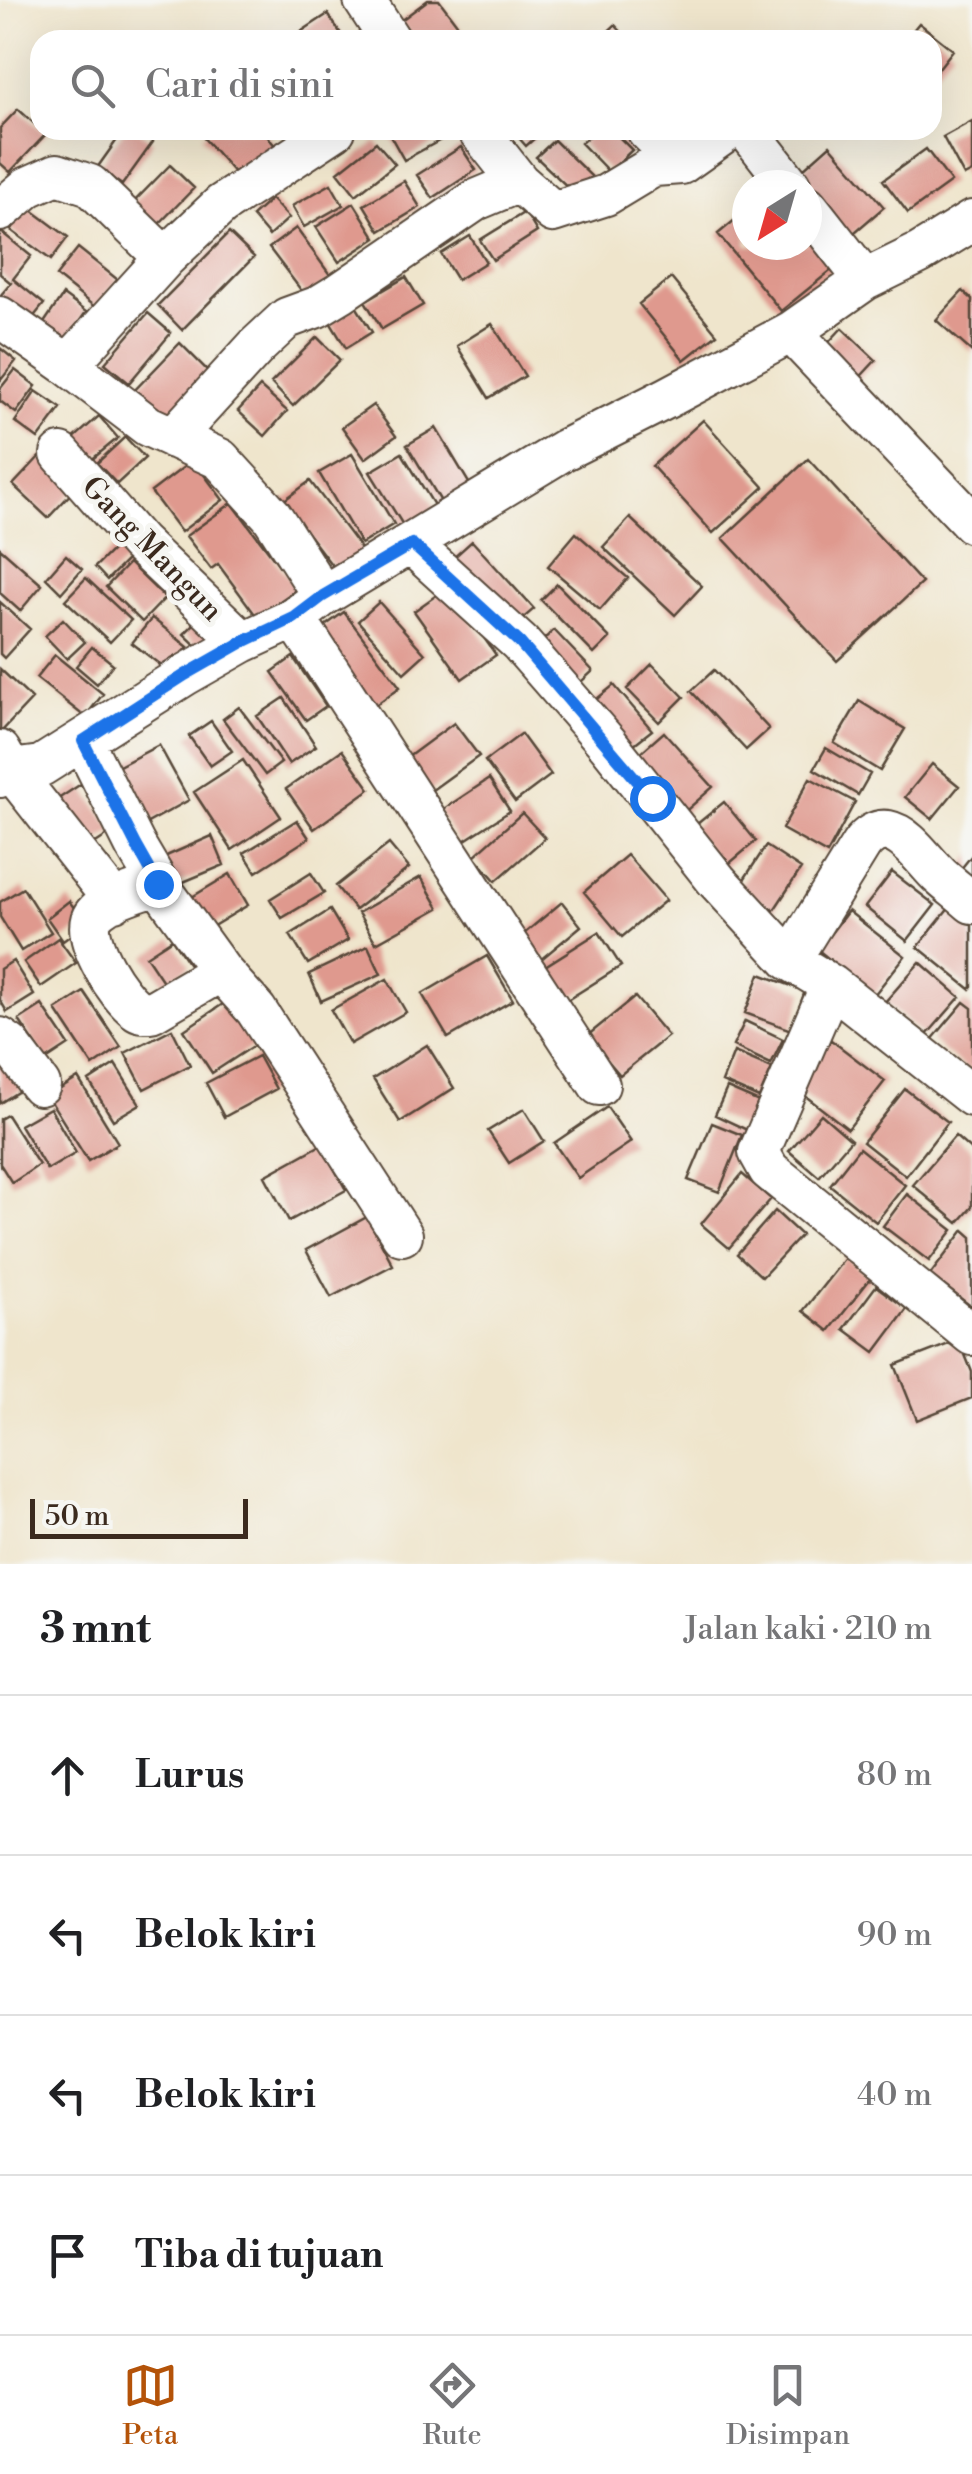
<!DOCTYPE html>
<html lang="id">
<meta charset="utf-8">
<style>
:root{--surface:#fff;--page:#f6f6f6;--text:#202124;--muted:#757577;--line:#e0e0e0;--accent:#b45309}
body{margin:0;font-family:"Libre Bodoni",serif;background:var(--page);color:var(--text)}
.compass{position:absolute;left:732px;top:170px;width:90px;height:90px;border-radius:50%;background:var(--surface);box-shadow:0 10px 40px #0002;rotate:217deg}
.scale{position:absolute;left:30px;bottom:25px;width:218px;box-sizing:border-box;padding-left:10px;border:5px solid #3b2a1e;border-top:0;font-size:28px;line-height:35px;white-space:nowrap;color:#3b2a1e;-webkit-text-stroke:8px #f6f6f2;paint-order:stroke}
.stop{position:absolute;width:30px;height:30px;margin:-22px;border:8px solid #1a73e8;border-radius:50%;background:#fff}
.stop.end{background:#1a73e8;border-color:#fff;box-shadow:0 2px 10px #0008}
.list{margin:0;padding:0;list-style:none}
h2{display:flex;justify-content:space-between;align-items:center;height:130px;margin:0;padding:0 40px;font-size:42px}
h2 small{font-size:32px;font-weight:400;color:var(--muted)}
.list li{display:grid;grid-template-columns:65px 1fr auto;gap:30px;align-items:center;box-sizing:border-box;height:160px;padding:0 40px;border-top:2px solid var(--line)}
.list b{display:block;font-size:38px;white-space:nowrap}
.list em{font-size:32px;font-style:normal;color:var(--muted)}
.icon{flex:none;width:55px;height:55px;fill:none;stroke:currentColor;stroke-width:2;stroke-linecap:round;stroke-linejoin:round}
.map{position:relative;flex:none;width:972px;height:1564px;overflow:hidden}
.search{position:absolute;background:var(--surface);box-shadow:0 10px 40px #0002;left:30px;right:30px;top:30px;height:110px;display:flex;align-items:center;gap:25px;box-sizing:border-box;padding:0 35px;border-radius:30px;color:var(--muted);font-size:38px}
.sheet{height:770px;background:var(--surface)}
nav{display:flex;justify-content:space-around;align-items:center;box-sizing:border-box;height:140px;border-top:2px solid var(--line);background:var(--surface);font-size:28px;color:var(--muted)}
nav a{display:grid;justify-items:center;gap:5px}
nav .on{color:var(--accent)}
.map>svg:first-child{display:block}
.building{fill:#df998e}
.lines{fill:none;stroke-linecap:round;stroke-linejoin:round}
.minor-casing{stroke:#564638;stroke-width:44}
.minor{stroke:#fff;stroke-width:40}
.route{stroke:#1a73e8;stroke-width:12}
.labels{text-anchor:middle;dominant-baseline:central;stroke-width:10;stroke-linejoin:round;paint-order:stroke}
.street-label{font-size:30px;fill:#3b2a1e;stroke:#f6f6f2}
</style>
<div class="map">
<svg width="972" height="1564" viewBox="0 0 972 1564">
<rect width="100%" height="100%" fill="#f6f6f2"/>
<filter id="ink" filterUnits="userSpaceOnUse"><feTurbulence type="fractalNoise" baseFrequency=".01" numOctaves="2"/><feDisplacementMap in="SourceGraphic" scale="20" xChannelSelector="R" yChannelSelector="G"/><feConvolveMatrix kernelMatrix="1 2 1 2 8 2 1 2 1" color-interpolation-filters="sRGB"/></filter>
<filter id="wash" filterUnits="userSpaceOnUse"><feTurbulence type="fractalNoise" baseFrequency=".0048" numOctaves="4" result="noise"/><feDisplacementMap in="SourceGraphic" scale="40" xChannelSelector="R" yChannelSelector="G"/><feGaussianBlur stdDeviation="2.25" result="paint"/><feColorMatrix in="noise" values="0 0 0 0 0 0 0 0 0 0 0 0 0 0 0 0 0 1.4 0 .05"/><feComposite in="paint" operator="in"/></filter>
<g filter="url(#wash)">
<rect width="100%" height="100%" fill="#efe5cc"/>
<g id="blocks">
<path class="building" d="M428 0H439L469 40H414L400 21Z
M328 14 345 40H298L296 35Z
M919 23 953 50 935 73 932 71V40H905Z
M615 25 629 40H599Z
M18 109 46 134 10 172 0 163V128Z
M972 121V172L964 176 943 137Z
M124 130H138L153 142 122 185 97 168Z
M210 130H262L281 153 244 184 202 136Z
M399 130H448L450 135 404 160 390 135Z
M512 130H544L526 146Z
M595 130H612L632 150 609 172 581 143Z
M554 140 591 176 574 193 536 157Z
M376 142 395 164 356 195 338 172Z
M830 145 884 207 848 238 794 177Z
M461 147 476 170 433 198 417 175Z
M926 149 951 182 908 213 883 180Z
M170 165 194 188 152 231 128 208Z
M404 181 420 207 380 231 364 205Z
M331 184 343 205 304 227 292 206Z
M271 199 289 218 269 236 252 216Z
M354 203 376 238 339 262 316 227Z
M25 205 68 237 51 260 8 228Z
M747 210V245H807V224L839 264 781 311 718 234Z
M525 212 537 232 493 260 480 240Z
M296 228 333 279 307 298 269 248Z
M0 231 31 256 13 279 44 304 27 325 0 303V296L11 283 0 274Z
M229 233 254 257 182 330 158 305Z
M470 236 486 262 457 280 441 254Z
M78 248 118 280 96 308 56 276Z
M406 277 423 305 382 329 365 301Z
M671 278 717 334 684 360 639 304Z
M963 291 972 299V352L936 320Z
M63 295 86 312 67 339 44 323Z
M356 306 372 332 346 348 330 322Z
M148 313 171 333 129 383 105 363Z
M492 324 525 376 489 398 457 346Z
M842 328 876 360 851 387 817 355Z
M317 337 340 360 293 406 271 383Z
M180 343 211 374 163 423 132 393Z
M0 348 16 361 0 381Z
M15 370 36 386 16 413 0 401V389Z
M260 387 287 411 265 436 238 411Z
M36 391 61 408 38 439 15 422Z
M373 405 396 436 365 459 342 427Z
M99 416 118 438 90 461 72 440Z
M703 420 764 487 713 533 652 466Z
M436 428 475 493 446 510 407 445Z
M125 437 145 458 117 484 97 463Z
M402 453 437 510 406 530 370 472Z
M352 454 394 524 361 544 319 473Z
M41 455 76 488 48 518 13 485Z
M808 459 922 583 837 661 723 538Z
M193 460 223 500 181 532 151 492Z
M310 481 367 557 340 576 283 501Z
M232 503 297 589 257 617 218 564 211 569 186 536Z
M630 518 702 586 675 615 603 547Z
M576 533 628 578 600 610 548 566Z
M472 541 534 609 513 627 452 559Z
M116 546 129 558 107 580 95 567Z
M0 548 42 585 20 611 0 593Z
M66 555 82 569 61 593 46 578Z
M129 563 165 598 142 622 106 587Z
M86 578 131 620 110 642 65 600Z
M557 584 610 638 594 654 541 600Z
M448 587 496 655 462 679 414 611Z
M0 602 30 629 4 658 0 654Z
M379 602 425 654 404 673 358 621Z
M344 612 400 687 370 709 314 634Z
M203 615 228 641 210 659 184 634Z
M152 618 188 647 168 671 132 643Z
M63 619 85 642 67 659 45 636Z
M554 630 593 671 571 691 532 650Z
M92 647 113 664 97 684 76 666Z
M55 655 103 694 85 717 36 678Z
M293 657 326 706 306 720 272 672Z
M652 664 684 697 659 722 627 689Z
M0 669 32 699 0 733Z
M714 670 769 729 746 750 691 691Z
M614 685 652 730 624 752 587 707Z
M284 698 316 746 289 764 257 716Z
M859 701 905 729 880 771 834 743Z
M239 707 281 763 265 775 223 719Z
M211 721 232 751 210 766 189 736Z
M454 723 479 756 428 793 404 760Z
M664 732 713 787 680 816 631 761Z
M521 734 551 775 515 802 485 761Z
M159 745 189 800 133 831 102 775Z
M826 748 870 774 858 795 814 769Z
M342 750 370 789 314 829 286 789Z
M243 760 281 817 232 850 194 792Z
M932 764 959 786 932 819 905 797Z
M810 778 855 802 827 854 782 829Z
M489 779 510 811 459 844 439 812Z
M81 784 114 831 88 848 55 801Z
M724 802 756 841 724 868 691 829Z
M522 813 545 838 496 881 474 856Z
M297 820 309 838 256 872 244 853Z
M212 836 224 865 176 885 164 857Z
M389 844 409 868 355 910 336 886Z
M766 846 801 869 774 910 739 887Z
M627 855 666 900 622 937 584 892Z
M972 855V888L956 875Z
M892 872 935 905 907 941 865 907Z
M311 873 324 893 282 918 270 899Z
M230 874 248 905 205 931 187 900Z
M421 877 439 908 376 943 358 913Z
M23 888 51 932 21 951 0 917V902Z
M69 901 86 924 63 941 47 918Z
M562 902 581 926 539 961 519 938Z
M950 907 972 925V987L970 989 918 947Z
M330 910 348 940 308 964 290 935Z
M848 911 905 956 874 995 818 950Z
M599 932 621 966 564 1002 542 968Z
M58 938 76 963 41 987 24 962Z
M172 939 190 966 164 983 146 956Z
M368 946 381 974 321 1001 309 974Z
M487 956 513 1000 448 1038 422 994Z
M13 961 34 995 7 1012 0 1000V969Z
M920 962 960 997 925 1037 885 1002Z
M760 974 805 991 791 1030 745 1013Z
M387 979 406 1012 350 1044 331 1010Z
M84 992 121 1047 93 1066 56 1010Z
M635 997 668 1036 620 1075 587 1036Z
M226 1002 255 1045 212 1073 184 1030Z
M964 1002 972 1008V1074L931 1041Z
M42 1005 69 1045 46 1060 19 1020Z
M745 1021 783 1039 771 1064 733 1046Z
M172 1029 190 1065 144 1089 125 1053Z
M831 1040 885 1081 848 1129 795 1088Z
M0 1045 27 1086 0 1103Z
M427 1045 454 1088 400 1122 373 1079Z
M734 1052 772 1068 759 1098 722 1082Z
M258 1056 276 1089 224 1117 206 1083Z
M115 1064 140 1104 113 1120 89 1081Z
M78 1078 118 1143 88 1161 48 1097Z
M727 1088 759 1102 747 1130 715 1115Z
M905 1089 948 1122 906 1176 863 1142Z
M607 1107 631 1142 578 1178 554 1143Z
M50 1108 76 1153 47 1170 20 1125Z
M524 1109 544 1141 509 1163 488 1131Z
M821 1114 851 1140 819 1177 789 1151Z
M7 1115 39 1165 12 1183 0 1164V1119Z
M712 1123 742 1135 719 1192 688 1180Z
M955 1136 972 1151V1207L958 1223 913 1185Z
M321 1145 346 1190 289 1221 265 1176Z
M859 1148 905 1185 876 1222 830 1185Z
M742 1174 771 1199 729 1248 701 1224Z
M907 1194 953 1230 929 1261 883 1226Z
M775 1211 801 1235 762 1277 737 1254Z
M367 1217 393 1265 331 1297 306 1250Z
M964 1230 972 1237V1307L930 1275Z
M846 1257 871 1278 829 1331 803 1311Z
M876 1286 907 1309 875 1352 844 1329Z
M959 1340 972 1372V1398L917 1420 895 1365Z"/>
</g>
</g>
<g filter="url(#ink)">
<use href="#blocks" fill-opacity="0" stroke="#564638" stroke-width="2.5"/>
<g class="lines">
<defs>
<path id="minor" d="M364 0 390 40
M478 130 519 182
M647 130 681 164
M747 130 790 185
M807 206 865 280
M0 211 28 187 57 174 90 185 165 258
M0 317 68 365 148 426 220 459 272 516 323 596
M791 332 972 523
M68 365 165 258 221 205 335 130
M173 438 258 345 287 318 317 307 340 293 476 200 519 182 553 212 606 195 654 166 681 164 729 130
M61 454 139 543 243 642
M411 544 520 643 608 744 717 881 790 960 831 985 972 1096
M295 618 599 1085
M83 741 135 845 158 884 221 971 256 1010 402 1235
M0 751 11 770 114 901
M0 777 11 770 41 766 185 675 243 642 295 618 323 596 564 450 667 398 791 332 865 280 920 253 972 221
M158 884C141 890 97 901 91 920 84 943 118 996 136 1009 141 1013 144 1012 151 1012L221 971
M790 960 861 845C867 836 877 829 888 831 909 835 926 864 941 877 951 886 962 894 972 903
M831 985 759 1152 769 1170 972 1335
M0 1038 10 1045 40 1085"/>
</defs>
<use href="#minor" class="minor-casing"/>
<use href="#minor" class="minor"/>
</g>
</g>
<g class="lines" filter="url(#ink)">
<path class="route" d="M158 884 136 845 83 741 185 675 243 642 294 618 323 596 412 544 520 643 652 798"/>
</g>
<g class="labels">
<g class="street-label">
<text transform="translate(152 549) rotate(46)">Gang Mangun</text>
</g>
</g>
</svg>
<svg class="compass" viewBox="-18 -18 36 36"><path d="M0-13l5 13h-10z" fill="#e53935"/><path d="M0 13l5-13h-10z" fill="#757577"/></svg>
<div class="scale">50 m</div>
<div class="stop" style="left:652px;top:798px"></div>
<div class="stop end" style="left:158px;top:884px"></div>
<div class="search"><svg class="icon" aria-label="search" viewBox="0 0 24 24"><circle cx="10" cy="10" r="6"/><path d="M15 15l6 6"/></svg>Cari di sini</div>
</div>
<section class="sheet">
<h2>3 mnt<small>Jalan kaki · 210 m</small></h2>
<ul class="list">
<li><svg class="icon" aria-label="ahead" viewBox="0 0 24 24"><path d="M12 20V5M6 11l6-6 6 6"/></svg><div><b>Lurus</b></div><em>80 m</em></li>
<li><svg class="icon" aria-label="left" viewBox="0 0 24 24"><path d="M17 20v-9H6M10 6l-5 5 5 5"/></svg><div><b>Belok kiri</b></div><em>90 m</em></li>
<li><svg class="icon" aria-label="left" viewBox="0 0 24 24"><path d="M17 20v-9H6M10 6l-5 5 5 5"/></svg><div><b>Belok kiri</b></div><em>40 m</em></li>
<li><svg class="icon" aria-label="arrive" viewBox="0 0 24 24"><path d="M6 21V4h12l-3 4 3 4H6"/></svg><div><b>Tiba di tujuan</b></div></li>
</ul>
</section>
<nav>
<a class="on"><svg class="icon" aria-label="map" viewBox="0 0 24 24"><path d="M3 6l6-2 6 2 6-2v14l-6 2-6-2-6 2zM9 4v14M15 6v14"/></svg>Peta</a>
<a><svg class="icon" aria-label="directions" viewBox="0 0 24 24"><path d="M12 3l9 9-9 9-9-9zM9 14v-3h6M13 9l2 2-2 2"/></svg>Rute</a>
<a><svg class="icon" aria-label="saved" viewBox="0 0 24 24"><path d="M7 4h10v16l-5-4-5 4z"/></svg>Disimpan</a>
</nav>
